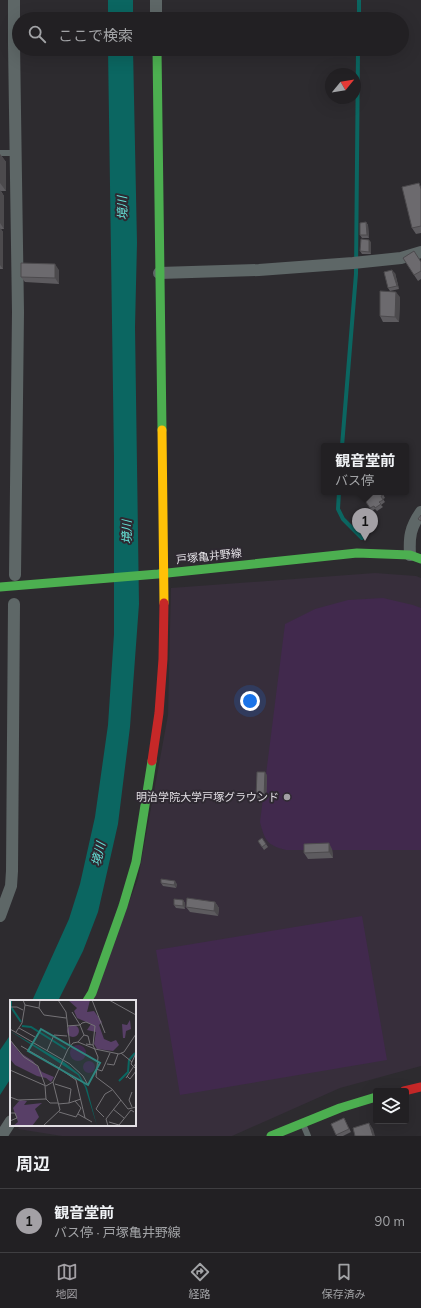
<!DOCTYPE html>
<html lang="ja">
<meta charset="utf-8">
<style>
:root{--surface:#222023;--page:#2e2d30;--text:#f1f3f6;--muted:#a2a3a6;--line:#3f3e41;--accent:#a3a0a5}
body{margin:0;font-family:Mulish,"Noto Sans JP",sans-serif;background:var(--page);color:var(--text)}
.controls{position:absolute;right:12px;bottom:12px;display:grid;overflow:hidden;border-radius:4px;box-shadow:0 4px 16px #0002}
.controls button{width:36px;height:36px;display:grid;place-items:center;padding:0;border:0;border-bottom:1px solid var(--line);background:var(--surface);color:var(--text);font:20px sans-serif}
.compass{position:absolute;left:325px;top:68px;width:36px;height:36px;border-radius:50%;background:var(--surface);box-shadow:0 4px 16px #0002;rotate:60deg}
.you{position:absolute;left:250px;top:701px;width:14px;height:14px;margin:-10px;border:3px solid #fff;border-radius:50%;background:#1a73e8;box-shadow:0 0 0 6px #1a73e833}
.badge{display:grid;place-items:center;width:26px;height:26px;border-radius:50%;background:var(--accent);color:#111;font-size:13px;font-weight:700}
.pin{position:absolute;translate:-50% -33px;filter:drop-shadow(0 1px 2px #0008)}
.pin::after{content:'';position:absolute;top:21px;width:14px;height:12px;background:inherit;clip-path:polygon(0 0,100% 0,50% 100%)}
.popup{position:absolute;left:321px;top:443px;width:88px;height:52px;box-sizing:border-box;display:grid;place-content:center;border-radius:4px;background:var(--surface);filter:drop-shadow(0 1px 3px #0005);font-size:13px;white-space:nowrap;color:var(--muted)}
.popup b{font-size:15px;color:var(--text)}
.popup::after{content:'';position:absolute;left:50%;top:100%;margin-left:-8px;border:8px solid transparent;border-top-color:var(--surface)}
.list{margin:0;padding:0;list-style:none}
h2{display:flex;justify-content:space-between;align-items:center;height:52px;margin:0;padding:0 16px;font-size:17px}
h2 small{font-size:13px;font-weight:400;color:var(--muted)}
.list li{display:grid;grid-template-columns:26px 1fr auto;gap:12px;align-items:center;box-sizing:border-box;height:64px;padding:0 16px;border-top:1px solid var(--line)}
.list b{display:block;font-size:15px;white-space:nowrap}
.list p{margin:0;font-size:13px;white-space:nowrap;color:var(--muted)}
.list em{font-size:13px;font-style:normal;color:var(--muted)}
.icon{flex:none;width:22px;height:22px;fill:none;stroke:currentColor;stroke-width:2;stroke-linecap:round;stroke-linejoin:round}
.map{position:relative;flex:none;width:421px;height:1136px;overflow:hidden}
.search{position:absolute;background:var(--surface);box-shadow:0 4px 16px #0002;left:12px;right:12px;top:12px;height:44px;display:flex;align-items:center;gap:10px;box-sizing:border-box;padding:0 14px;border-radius:22px;color:var(--muted);font-size:15px}
.sheet{height:116px;background:var(--surface)}
nav{display:flex;justify-content:space-around;align-items:center;box-sizing:border-box;height:56px;border-top:1px solid var(--line);background:var(--surface);font-size:11px;color:var(--muted)}
nav a{display:grid;justify-items:center;gap:2px}
nav .on{color:var(--accent)}
.map>svg:first-child{display:block}
.built{fill:#372e3b}
.green{fill:#41294d}
.water{fill:#0b6661}
.lines{fill:none;stroke-linecap:round;stroke-linejoin:round}
.stream{stroke:#0b6661;stroke-width:4}
.lane{stroke:#5e6767;stroke-width:6}
.street{stroke:#5e6767;stroke-width:12}
.fast{stroke:#4caf50;stroke-width:9}
.slow{stroke:#ffc107;stroke-width:9}
.jam{stroke:#c62828;stroke-width:9}
.wall{fill:#5d5b5f}
.shaded-wall{fill:#4c4a4d}
.building{fill:#6c6a6e;stroke:#4c4a4d}
.poi-dot{fill:#a3a0a5;stroke:#2e2931;stroke-width:1.5}
.labels{text-anchor:middle;dominant-baseline:central;stroke-width:4;stroke-linejoin:round;paint-order:stroke}
.street-label{font-size:11px;fill:#e2dfe4;stroke:#2e2931}
.poi-label{font-size:11px;fill:#e2dfe4;stroke:#2e2931;text-anchor:end}
.water-label{font-size:12px;font-style:italic;fill:#66e2d8;stroke:#2e2931}
.inset-river{fill:none;stroke:#0b6661;stroke-width:2}
.inset-road{fill:none;stroke:#757377;stroke-width:1}
.view{fill:#2f8680;fill-opacity:0.15;stroke:#2f8680;stroke-width:2}
.inset-edge{fill:none;stroke:#e2dfe4;stroke-width:2}
</style>
<div class="map">
<svg width="421" height="1136" viewBox="0 0 421 1136">
<rect width="100%" height="100%" fill="#2d2b2f"/>
<path class="built" d="M375 573 416 576 421 578V1066L340 1088 232 1136H62L18 1129 20 1125H135V1001H91L138 879 168 715 171 588Z"/>
<path class="green" d="M383 598 413 605 421 608V850H286C267 845 265 841 260 822L285 624 315 609 348 600Z
M362 916 387 1060 180 1095 156 950Z"/>
<path class="water" d="M108 0H133V19H108Z
M108 49H133L137 243 135 327 139 604 130 727 118 824 98 912 83 951 58 1001H32L69 919 80 884 95 817 108 725 114 634V458Z
M11 1034V1078L0 1095V1050Z"/>
<g class="lines">
<path class="stream" d="M359 19V0
M342 446 356 274 358 49
M339 492 338 509 343 519 362 538"/>
<path class="lane" d="M0 153H15
M303 1124 308 1136"/>
<path class="street" d="M14 0V44L18 312 15 575
M156 0V19
M159 273 259 270 353 263 401 258 421 252
M410 555C409 537 410 528 421 512
M0 916 11 886 12 871 14 604
M2 1135 11 1121"/>
<path class="fast" d="M157 49 162 430
M0 587 158 574 357 553 410 555 421 559
M87 1001 92 993 123 906 136 862 152 761
M271 1136 340 1108 376 1097"/>
<path class="slow" d="M162 430 164 603"/>
<path class="jam" d="M152 761 159 713 163 659 164 603
M404 1091 421 1087"/>
</g>
<path class="wall" d="M0 154 6 162V191H1L4 196V229H1L3 232V269H0Z
M421 185V233L416 234 412 228Z
M366 222 368 225 369 238H362L360 235Z
M371 242V254H362L360 251Z
M421 261V279L418 281 414 275Z
M59 270V284L25 282 21 277Z
M395 273 399 289 390 291 388 288Z
M400 297 399 322H383L380 316Z
M382 492 385 498 383 499 385 502 381 505 383 507 377 511 375 509 372 511 370 508Z
M267 775 266 800 258 799 256 797Z
M262 838 268 847 264 850 258 841Z
M332 849 333 858 308 859 304 853Z
M161 883 177 884 176 888 163 886Z
M183 900 185 903V909L176 908 174 905Z
M215 902 219 908 218 916 190 912 186 907Z
M344 1118 351 1132 343 1136H337L331 1124Z"/>
<path class="shaded-wall" d="M0 154 6 162V191L0 183Z
M0 190 4 196V229L0 223Z
M366 222 368 225 369 238 367 235Z
M0 228 3 232V269L0 265Z
M369 240 371 242V254L369 252Z
M55 264 59 270V284L55 278Z
M392 270 395 273 399 289 397 286Z
M396 292 400 297 399 322 395 317Z
M265 772 267 775 266 800 264 797Z
M329 843 332 849 333 858 329 852Z
M175 881 177 884 176 888 174 885Z
M183 900 185 903V909L183 906Z
M215 902 219 908 218 916 214 911Z
M369 1123 373 1129 375 1136H373Z"/>
<path class="building" d="M419 183 421 189V226L412 228 402 187Z
M366 222 367 235H360V223Z
M361 239 369 240V252L360 251Z
M414 251 421 262V271L414 275 403 258Z
M21 263 55 264V278L21 277Z
M392 270 397 286 388 288 384 272Z
M380 291 396 292 395 317 380 316Z
M364 492H381L383 495 381 496 383 500 379 502 381 504 375 508 374 506 370 508 362 496 365 494Z
M421 515V521L418 519Z
M257 772H265L264 797H256Z
M262 838 266 844 262 847 258 841Z
M329 843V852L304 853V844Z
M161 879 175 881 174 885 161 883Z
M187 898 215 902 214 911 186 907Z
M174 899 183 900V906L174 905Z
M344 1118 349 1129 336 1135 331 1124Z
M369 1123 373 1136H355L353 1128Z"/>
<circle class="poi-dot" cx="287" cy="797" r="4"/>
<g class="labels">
<g class="street-label">
<text transform="translate(209 556) rotate(-6)">戸塚亀井野線</text>
</g>
<g class="poi-label">
<text x="279" y="797">明治学院大学戸塚グラウンド</text>
</g>
<g class="water-label">
<text transform="translate(122 208) rotate(-91)">境川</text>
<text transform="translate(126 532) rotate(-90)">境川</text>
<text transform="translate(98 854) rotate(-76)">境川</text>
</g>
</g>
<g transform="translate(10 1000)">
<rect width="126" height="126" fill="#2d2b2f"/>
<path d="M60 53a8 8 0 1 1 16 0a8 8 0 1 1-16 0ZM73 67a6 6 0 1 1 12 0a6 6 0 1 1-12 0Z" fill="#41294d"/>
<path d="M58 0H80L77 12 84 11 92 22 89 25 94 39 101 42 106 40 109 45 103 51 87 49 84 44 86 32 77 30 81 24 67 18 64 11 67 8ZM120 20 121 29 116 31 115 38H113L112 24 117 25ZM57 31a6 6 0 1 1 12 0a6 6 0 1 1-12 0ZM0 39 9 52 23 61 32 72 44 77 41 82 36 78 27 76 5 65 0 59ZM10 100 17 101 14 105 32 103 25 109 29 117 22 126H3L8 122 3 108Z" fill="#583f67"/>
<path d="M0 31 54 62 69 74 77 88 87 126 75 87 68 75Z" fill="#0b6661"/>
<path class="inset-river" d="M1 0V7L11 22M12 26 21 27 56 49M109 81 118 72 119 60 125 53"/>
<path class="inset-road" d="M30 0 29 8 34 15 56 18M48 0 56 12 60 46M82 0 95 33M99 0 126 15M15 5 29 8M0 7H7L13 10M57 26 70 25 62 12M9 28 25 37M0 29 60 64 73 76 78 85M6 32 12 23 15 5 13 0M74 35 70 25 72 23 76 22 85 26 83 45M0 40 14 57 28 66 35 85M68 42 74 35 78 36 80 44M76 44 83 45 88 57 86 77 102 89 118 109 126 107M11 46 49 68M37 51 44 35 57 36M111 53 122 62M126 53 121 64 126 69M97 64 104 65 108 54M50 69 66 80 75 118M86 69 92 71 100 53M0 70 36 86 43 82 58 49 63 43 68 42 85 49 109 54 114 52 126 34M117 76 120 79 126 71M116 78 126 63M45 84 61 89 59 103 48 104M35 86 36 99M122 92 119 100 122 107M0 97 8 100 36 99 40 103H48M59 103 71 99M103 109 114 118M49 112 66 117 71 108 65 101M68 114 82 122M94 117 86 109 95 94 102 90M0 121 7 118 5 113H1M99 122 109 125 121 110 124 112M33 126 50 110 43 82M98 126 96 119 111 100"/>
<path class="view" d="M31 29 90 63 78 85 18 51Z"/>
<rect width="126" height="126" class="inset-edge"/>
</g>
</svg>
<div class="controls">
<button><svg class="icon" aria-label="layers" viewBox="0 0 24 24"><path d="M12 4l9 5-9 5-9-5zM3 14l9 5 9-5"/></svg></button>
</div>
<svg class="compass" viewBox="-18 -18 36 36"><path d="M0-13l5 13h-10z" fill="#e53935"/><path d="M0 13l5-13h-10z" fill="#a2a3a6"/></svg>
<div class="you"></div>
<div class="pin badge" style="left:365px;top:541px">1</div>
<div class="popup"><b>観音堂前</b>バス停</div>
<div class="search"><svg class="icon" aria-label="search" viewBox="0 0 24 24"><circle cx="10" cy="10" r="6"/><path d="M15 15l6 6"/></svg>ここで検索</div>
</div>
<section class="sheet">
<h2>周辺<small></small></h2>
<ul class="list">
<li><span class="badge">1</span><div><b>観音堂前</b><p>バス停 · 戸塚亀井野線</p></div><em>90 m</em></li>
</ul>
</section>
<nav>
<a class="on"><svg class="icon" aria-label="map" viewBox="0 0 24 24"><path d="M3 6l6-2 6 2 6-2v14l-6 2-6-2-6 2zM9 4v14M15 6v14"/></svg>地図</a>
<a><svg class="icon" aria-label="directions" viewBox="0 0 24 24"><path d="M12 3l9 9-9 9-9-9zM9 14v-3h6M13 9l2 2-2 2"/></svg>経路</a>
<a><svg class="icon" aria-label="saved" viewBox="0 0 24 24"><path d="M7 4h10v16l-5-4-5 4z"/></svg>保存済み</a>
</nav>
